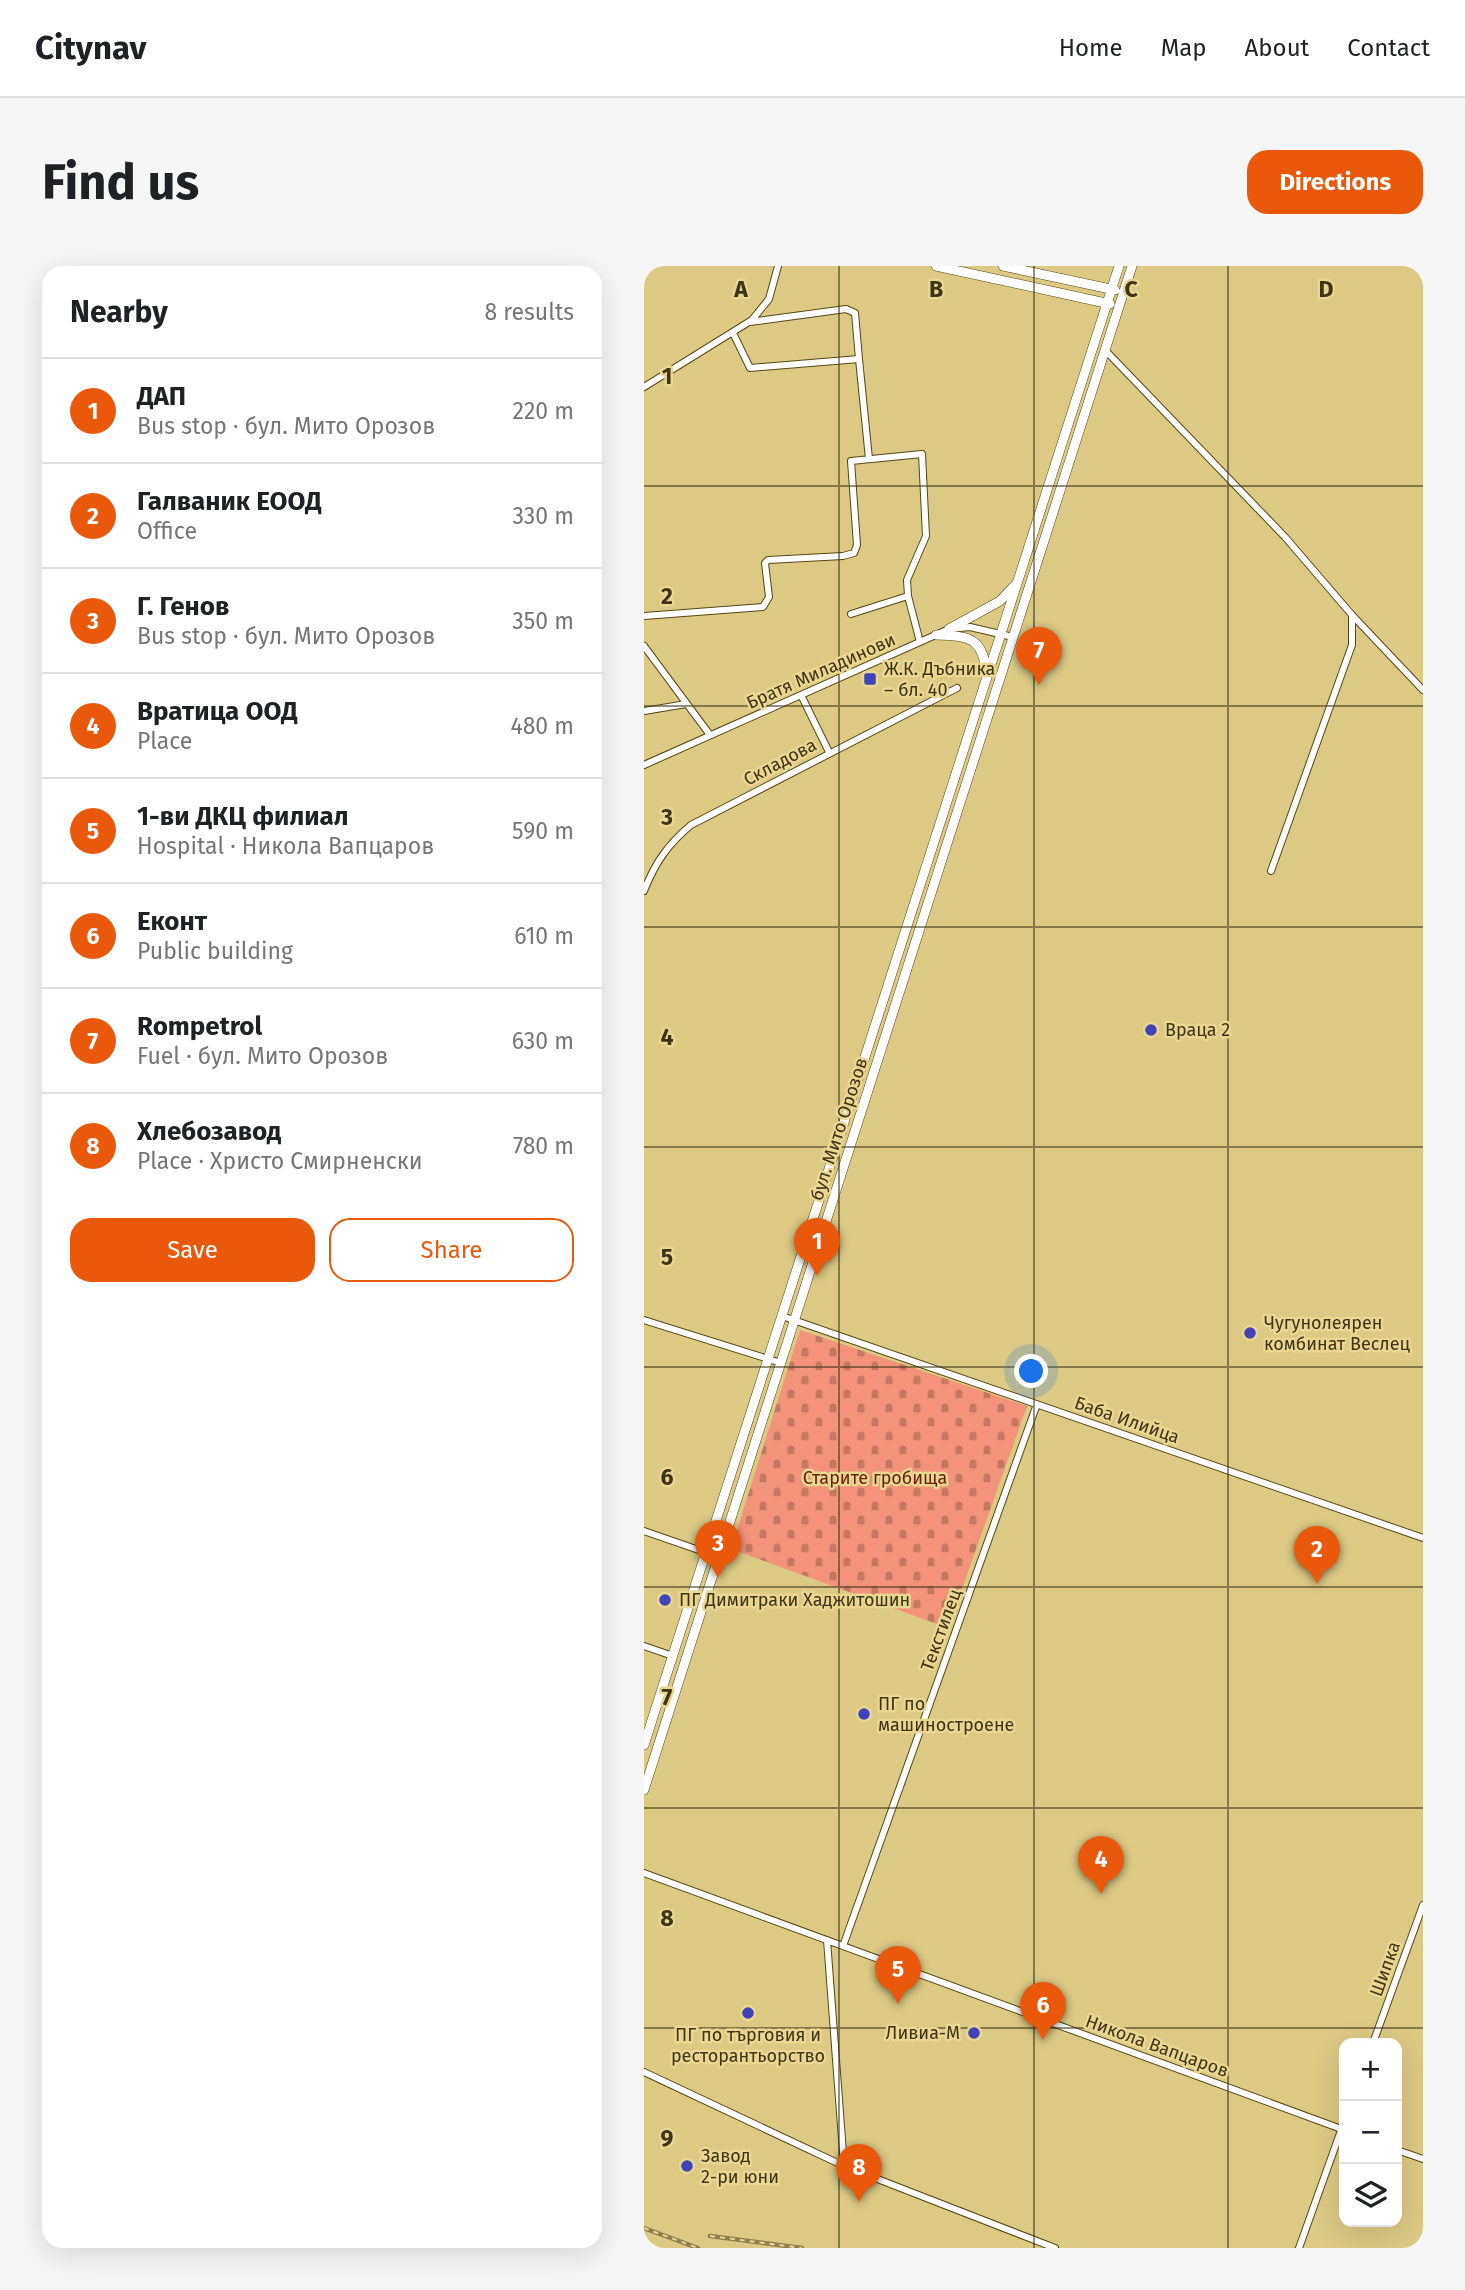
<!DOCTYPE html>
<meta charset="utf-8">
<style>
:root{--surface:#fff;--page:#f6f6f6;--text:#202124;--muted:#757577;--line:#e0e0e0;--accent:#ea580c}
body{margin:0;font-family:"Fira Sans",sans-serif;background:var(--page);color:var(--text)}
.controls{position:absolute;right:21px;bottom:21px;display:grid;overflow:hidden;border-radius:14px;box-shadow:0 7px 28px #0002}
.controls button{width:63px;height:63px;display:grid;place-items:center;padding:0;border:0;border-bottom:2px solid var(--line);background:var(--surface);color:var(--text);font:35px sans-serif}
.you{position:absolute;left:388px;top:1106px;width:24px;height:24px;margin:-18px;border:5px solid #fff;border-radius:50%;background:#1a73e8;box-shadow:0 0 0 10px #1a73e833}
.badge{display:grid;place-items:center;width:46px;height:46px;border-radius:50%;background:var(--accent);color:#fff;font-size:23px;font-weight:700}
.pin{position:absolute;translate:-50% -58px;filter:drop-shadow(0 2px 4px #0008)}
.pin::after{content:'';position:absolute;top:37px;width:24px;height:21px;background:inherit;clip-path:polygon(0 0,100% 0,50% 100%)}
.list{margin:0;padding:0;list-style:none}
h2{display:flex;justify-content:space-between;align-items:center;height:91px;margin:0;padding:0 28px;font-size:30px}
h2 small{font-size:23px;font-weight:400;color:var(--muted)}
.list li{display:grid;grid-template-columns:46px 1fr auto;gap:21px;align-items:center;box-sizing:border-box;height:105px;padding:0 28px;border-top:2px solid var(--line)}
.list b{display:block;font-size:26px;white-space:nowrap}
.list p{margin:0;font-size:23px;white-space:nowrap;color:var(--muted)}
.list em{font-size:23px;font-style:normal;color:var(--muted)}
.actions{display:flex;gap:14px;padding:21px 28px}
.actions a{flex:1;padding:16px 0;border:2px solid var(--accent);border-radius:21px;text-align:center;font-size:24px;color:var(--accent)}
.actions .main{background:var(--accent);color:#fff}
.icon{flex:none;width:38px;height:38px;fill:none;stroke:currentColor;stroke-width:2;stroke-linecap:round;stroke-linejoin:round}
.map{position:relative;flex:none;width:779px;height:1982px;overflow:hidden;border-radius:21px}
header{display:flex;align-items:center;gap:42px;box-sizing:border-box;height:98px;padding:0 35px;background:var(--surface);border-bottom:2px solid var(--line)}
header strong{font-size:33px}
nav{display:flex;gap:38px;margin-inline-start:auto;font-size:24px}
.intro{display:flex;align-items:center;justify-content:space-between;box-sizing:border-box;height:168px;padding:0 42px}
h1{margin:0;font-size:49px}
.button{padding:18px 32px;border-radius:21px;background:var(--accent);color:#fff;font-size:24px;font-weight:700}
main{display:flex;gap:42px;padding:0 42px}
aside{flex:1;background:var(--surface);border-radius:21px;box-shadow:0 7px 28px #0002}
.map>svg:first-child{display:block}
.cemetery{fill:url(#cemetery-stones)}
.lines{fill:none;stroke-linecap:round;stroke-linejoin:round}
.street-casing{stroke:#554812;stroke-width:8}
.secondary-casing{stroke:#554812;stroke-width:10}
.street{stroke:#fff;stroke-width:6}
.secondary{stroke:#fff;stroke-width:9}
.rail-casing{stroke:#8c804f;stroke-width:4.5}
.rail{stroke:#e8d691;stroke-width:2;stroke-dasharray:5;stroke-linecap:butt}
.grid{fill:none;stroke:#3c3518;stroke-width:2;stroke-opacity:0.55}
.poi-dot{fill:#4144b9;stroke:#e8d691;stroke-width:2.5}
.labels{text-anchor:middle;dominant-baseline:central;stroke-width:5;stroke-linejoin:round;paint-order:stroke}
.poi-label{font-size:18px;fill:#3c3518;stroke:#e8d691;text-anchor:start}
.street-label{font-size:18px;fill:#3c3518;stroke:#e8d691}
.park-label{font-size:18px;fill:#691e09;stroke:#e8d691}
.grid-label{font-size:23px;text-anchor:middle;font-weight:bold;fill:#3c3518;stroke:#e8d691;stroke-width:5;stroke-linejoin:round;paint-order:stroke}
</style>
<header>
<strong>Citynav</strong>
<nav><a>Home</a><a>Map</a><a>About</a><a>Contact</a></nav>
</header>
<div class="intro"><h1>Find us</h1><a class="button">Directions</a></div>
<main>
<aside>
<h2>Nearby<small>8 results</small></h2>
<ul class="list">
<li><span class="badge">1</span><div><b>ДАП</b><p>Bus stop · бул. Мито Орозов</p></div><em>220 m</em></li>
<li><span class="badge">2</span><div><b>Галваник ЕООД</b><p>Office</p></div><em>330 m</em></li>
<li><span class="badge">3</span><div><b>Г. Генов</b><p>Bus stop · бул. Мито Орозов</p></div><em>350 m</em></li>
<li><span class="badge">4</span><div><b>Вратица ООД</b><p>Place</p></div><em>480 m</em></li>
<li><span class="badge">5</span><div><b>1-ви ДКЦ филиал</b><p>Hospital · Никола Вапцаров</p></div><em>590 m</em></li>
<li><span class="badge">6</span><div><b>Еконт</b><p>Public building</p></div><em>610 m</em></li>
<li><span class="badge">7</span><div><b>Rompetrol</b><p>Fuel · бул. Мито Орозов</p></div><em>630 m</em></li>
<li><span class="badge">8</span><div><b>Хлебозавод</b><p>Place · Христо Смирненски</p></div><em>780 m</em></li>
</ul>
<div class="actions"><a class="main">Save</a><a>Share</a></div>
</aside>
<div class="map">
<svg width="779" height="1982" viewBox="0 0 779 1982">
<defs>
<pattern id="cemetery-stones" width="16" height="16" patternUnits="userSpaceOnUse" patternTransform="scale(1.75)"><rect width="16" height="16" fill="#f2937a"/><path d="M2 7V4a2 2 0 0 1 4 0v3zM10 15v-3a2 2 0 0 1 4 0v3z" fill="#c57963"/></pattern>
</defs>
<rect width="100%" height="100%" fill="#dbc984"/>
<path class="cemetery" d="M156 1064 383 1140 304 1362 87 1283Z"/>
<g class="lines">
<defs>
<path id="street" d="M106 56 202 43 211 47 215 93
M89 67 106 102 215 93 225 193
M461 84 641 271 708 349 779 424
M0 121 108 54 125 33 134 0
M207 348 264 330
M0 350 119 341 125 331 121 297 124 294 199 290 210 287 213 279 207 195 278 188 282 270 263 314 264 330 276 376
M0 380 66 469
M157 429 185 486
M0 445 42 438
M0 499 305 363 326 361 369 371
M627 605 708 379V349
M0 625C11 597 24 578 47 559L313 422
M138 1050 779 1272
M0 1054 137 1097
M0 1265 75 1291
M0 1380 29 1390
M0 1607 700 1864
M183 1674 200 1900
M199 1680 393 1138
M729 1777 779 1639
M0 1806 200 1900 411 1982
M753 1884 779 1893
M655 1982 700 1856"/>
<path id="secondary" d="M292 0 466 38
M359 0 471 24
M305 363 356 335 372 318
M292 369C328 370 339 372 343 411
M0 1479 475 0
M0 1524 488 0"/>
</defs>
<use href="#street" class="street-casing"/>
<use href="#secondary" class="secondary-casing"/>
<use href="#street" class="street"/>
<use href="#secondary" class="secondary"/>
<defs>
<path id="rail" d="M0 1962 54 1982
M66 1970 158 1982"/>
</defs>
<use href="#rail" class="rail-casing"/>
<use href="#rail" class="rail"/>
</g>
<path class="grid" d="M195 0V1982M390 0V1982M584 0V1982M0 220H779M0 440H779M0 661H779M0 881H779M0 1101H779M0 1321H779M0 1542H779M0 1762H779"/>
<g class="poi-dot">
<rect x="219" y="406" width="14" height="14" rx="3.5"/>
<circle cx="507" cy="764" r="7"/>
<circle cx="606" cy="1067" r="7"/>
<circle cx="21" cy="1334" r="7"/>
<circle cx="220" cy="1448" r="7"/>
<circle cx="104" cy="1747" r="7"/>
<circle cx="330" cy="1767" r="7"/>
<circle cx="43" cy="1900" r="7"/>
</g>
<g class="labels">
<g class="poi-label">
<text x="240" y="403">Ж.К. Дъбника<tspan x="240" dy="21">– бл. 40</tspan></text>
<text x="521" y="764">Враца 2</text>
<text x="620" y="1057">Чугунолеярен<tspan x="620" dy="21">комбинат Веслец</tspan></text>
<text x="35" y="1334">ПГ Димитраки Хаджитошин</text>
<text x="234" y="1438">ПГ по<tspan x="234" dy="21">машиностроене</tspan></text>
<text x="316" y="1767" text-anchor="end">Ливиа-М</text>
<text x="104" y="1769" text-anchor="middle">ПГ по търговия и<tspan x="104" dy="21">ресторантьорство</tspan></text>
<text x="57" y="1890">Завод<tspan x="57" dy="21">2-ри юни</tspan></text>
</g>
<g class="street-label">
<text transform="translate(177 405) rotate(-24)">Братя Миладинови</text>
<text transform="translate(136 496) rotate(-28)">Складова</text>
<text transform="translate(195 863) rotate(-72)">бул. Мито Орозов</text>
<text transform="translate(483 1154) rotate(19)">Баба Илийца</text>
<text transform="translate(297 1364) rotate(-70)">Текстилец</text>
<text transform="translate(741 1703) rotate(-70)">Шипка</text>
<text transform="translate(513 1780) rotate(20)">Никола Вапцаров</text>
</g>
<g class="park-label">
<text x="231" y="1212">Старите гробища</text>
</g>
</g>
<g class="grid-label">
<text x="97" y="31">A</text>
<text x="292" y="31">B</text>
<text x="487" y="31">C</text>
<text x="682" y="31">D</text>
<text x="23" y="118">1</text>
<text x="23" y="338">2</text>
<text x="23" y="559">3</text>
<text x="23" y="779">4</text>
<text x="23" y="999">5</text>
<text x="23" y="1219">6</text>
<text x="23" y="1439">7</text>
<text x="23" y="1660">8</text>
<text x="23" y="1880">9</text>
</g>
</svg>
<div class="controls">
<button>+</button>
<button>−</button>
<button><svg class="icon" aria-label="layers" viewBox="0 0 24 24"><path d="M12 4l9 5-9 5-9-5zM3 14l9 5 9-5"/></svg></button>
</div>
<div class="you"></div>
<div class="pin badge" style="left:173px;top:1010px">1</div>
<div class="pin badge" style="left:673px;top:1318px">2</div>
<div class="pin badge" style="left:74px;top:1312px">3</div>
<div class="pin badge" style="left:457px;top:1628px">4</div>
<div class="pin badge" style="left:254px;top:1738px">5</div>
<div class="pin badge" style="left:399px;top:1774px">6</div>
<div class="pin badge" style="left:395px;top:419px">7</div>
<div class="pin badge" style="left:215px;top:1936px">8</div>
</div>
</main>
